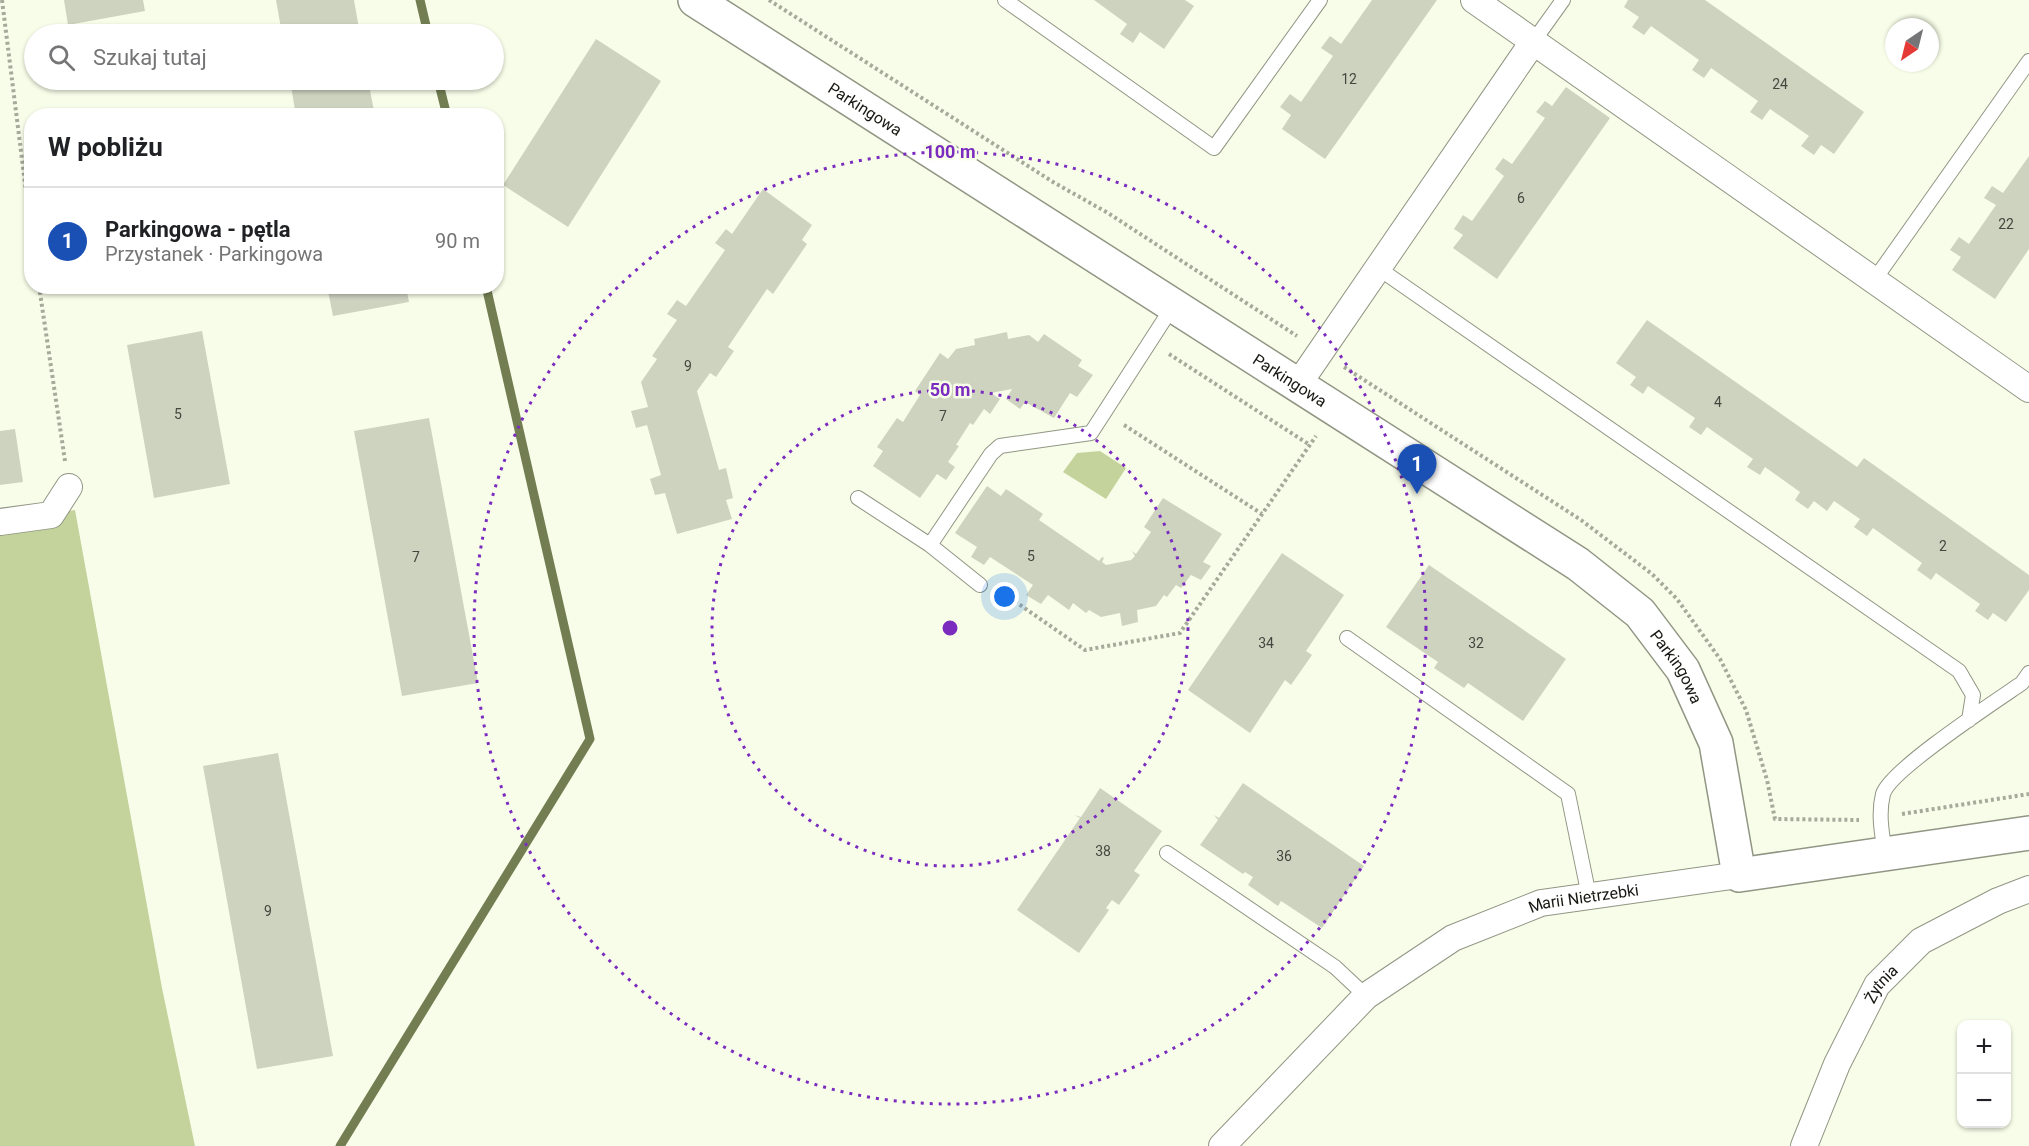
<!DOCTYPE html>
<html lang="pl">
<meta charset="utf-8">
<style>
:root{--surface:#fff;--page:#f2f2f2;--text:#202124;--muted:#757577;--line:#e0e0e0;--accent:#90329c}
body{margin:0;font-family:Roboto,sans-serif;background:var(--page);color:var(--text)}
.controls{position:absolute;right:18px;bottom:18px;display:grid;overflow:hidden;border-radius:12px;box-shadow:0 2px 4px #0004}
.controls button{width:54px;height:54px;display:grid;place-items:center;padding:0;border:0;border-bottom:2px solid var(--line);background:var(--surface);color:var(--text);font:30px sans-serif}
.compass{position:absolute;left:1885px;top:18px;width:54px;height:54px;border-radius:50%;background:var(--surface);box-shadow:0 2px 4px #0004;rotate:215deg}
.you{position:absolute;left:1005px;top:597px;width:21px;height:21px;margin:-15px;border:4px solid #fff;border-radius:50%;background:#1a73e8;box-shadow:0 0 0 9px #1a73e833}
.badge{display:grid;place-items:center;width:39px;height:39px;border-radius:50%;background:var(--accent);color:#fff;font-size:20px;font-weight:700}
.pin{position:absolute;translate:-50% -50px;filter:drop-shadow(0 2px 3px #0008)}
.pin::after{content:'';position:absolute;top:32px;width:21px;height:18px;background:inherit;clip-path:polygon(0 0,100% 0,50% 100%)}
.list{margin:0;padding:0;list-style:none}
h2{display:flex;justify-content:space-between;align-items:center;height:78px;margin:0;padding:0 24px;font-size:26px}
h2 small{font-size:20px;font-weight:400;color:var(--muted)}
.list li{display:grid;grid-template-columns:39px 1fr auto;gap:18px;align-items:center;box-sizing:border-box;height:108px;padding:0 24px;border-top:2px solid var(--line)}
.list b{display:block;font-size:22px;white-space:nowrap}
.list p{margin:0;font-size:20px;white-space:nowrap;color:var(--muted)}
.list em{font-size:20px;font-style:normal;color:var(--muted)}
.icon{flex:none;width:33px;height:33px;fill:none;stroke:currentColor;stroke-width:2;stroke-linecap:round;stroke-linejoin:round}
.map{position:relative;flex:none;width:2029px;height:1146px;overflow:hidden}
.search{position:absolute;background:var(--surface);box-shadow:0 2px 4px #0004;left:24px;top:24px;width:480px;height:66px;display:flex;align-items:center;gap:15px;box-sizing:border-box;padding:0 21px;border-radius:33px;color:var(--muted);font-size:22px}
.panel{position:absolute;background:var(--surface);box-shadow:0 2px 4px #0004;left:24px;top:108px;width:480px;height:186px;border-radius:24px}
.map>svg:first-child{display:block}
.green{fill:#c4d39b}
.lines{fill:none;stroke-linecap:round;stroke-linejoin:round}
.stream{stroke:#727e52;stroke-width:9}
.building{fill:#ced3c0}
.lane-casing{stroke:#919684;stroke-width:16}
.street-casing{stroke:#919684;stroke-width:28}
.secondary-casing{stroke:#919684;stroke-width:36}
.path{stroke:#a6aa9b;stroke-width:4;stroke-dasharray:3 3;stroke-linecap:butt}
.lane{stroke:#fff;stroke-width:14}
.street{stroke:#fff;stroke-width:26}
.secondary{stroke:#fff;stroke-width:33}
.ring{fill:none;stroke:#7b2cbf;stroke-width:3;stroke-dasharray:3 6}
.labels{text-anchor:middle;dominant-baseline:central;stroke-width:5;stroke-linejoin:round;paint-order:stroke}
.number-label{font-size:14px;fill:#44473d}
.street-label{font-size:16px;fill:#161811;stroke:#f8fde9}
.centre{fill:#7b2cbf;stroke:#f8fde9;stroke-width:3}
.ring-label{font-size:18px;text-anchor:middle;font-weight:bold;fill:#7b2cbf;stroke:#f8fde9;stroke-width:5;stroke-linejoin:round;paint-order:stroke}
</style>
<div class="map">
<svg width="2029" height="1146" viewBox="0 0 2029 1146">
<rect width="100%" height="100%" fill="#f8fde9"/>
<path class="green" d="M1100 451 1126 468 1106 499 1063 472 1077 453Z
M75 510 162 988 195 1146H0V522Z"/>
<g class="lines">
<path class="stream" d="M420 0 428 34
M438 80 447 116
M340 1146 590 739 486 286"/>
</g>
<path class="building" d="M64 0H143L145 11 68 25Z
M276 0H354L360 34H282Z
M1094 0H1185L1194 6 1164 49 1140 32 1133 43 1120 34 1127 24Z
M1372 0H1437L1325 159 1282 129 1291 115 1280 107 1290 94 1301 102 1333 56 1321 48 1330 36 1341 44Z
M1628 0H1705L1864 112 1834 154 1821 145 1814 155 1801 146 1809 136 1770 109 1762 120 1750 112 1758 101 1711 68 1704 78 1692 70 1699 60 1651 26 1644 35 1632 27 1639 17 1624 7Z
M596 39 661 81 568 227 503 185Z
M290 80H368L375 116H296Z
M1566 87 1610 118 1497 279 1453 248 1463 235 1454 229 1463 215 1472 221 1504 176 1495 169 1503 158 1512 164 1545 118 1536 112 1545 101 1552 106Z
M2029 156V249L1995 299 1952 270 1961 257 1950 250 1959 237 1969 244 1996 205 1984 198 1992 186 2003 193Z
M763 189 812 225 802 240 807 244 773 294 767 289 728 347 734 351 716 377 710 373 697 391 719 470 726 468 733 498 726 500 732 519 677 534 665 493 655 495 650 479 661 475 647 425 636 428 631 411 648 407 641 382 657 359 652 356 677 320 667 314 677 300 686 306 725 250 715 243 726 229 732 234Z
M327 286H406L409 302 333 316Z
M1647 320 1857 467 1864 458 2029 575V590L2006 622 1993 613 1988 620 1975 611 1980 604 1936 573 1931 580 1917 570 1922 563 1873 528 1867 536 1854 527 1860 519 1834 501 1827 511 1814 501 1808 509 1795 500 1800 492 1765 467 1760 475 1747 467 1753 459 1707 427 1701 435 1689 427 1695 418 1648 386 1643 394 1630 385 1636 377 1616 363Z
M202 331 230 484 154 498 127 345Z
M1007 332 1008 339 1029 335 1038 342 1044 334 1082 360 1078 366 1093 375 1077 397 1070 393 1054 418 1025 402 1020 409 1006 399 1012 389 991 393 1000 399 990 414 984 409 973 425 970 423 956 445 959 446 948 462 955 467 946 480 937 474 920 498 873 466 883 451 877 447 897 418 903 422 920 395 915 391 940 353 948 359 956 349 975 345 974 339Z
M429 418 478 683 402 696 354 431Z
M15 429 23 482 0 485V431Z
M987 486 1001 496 1006 489 1043 514 1039 520 1099 561 1102 557 1104 558 1102 562 1106 565 1131 560 1135 556 1132 551 1136 554 1151 532 1144 527 1163 498 1222 534 1203 562 1211 566 1201 580 1191 575 1181 588 1176 585 1167 597 1164 595 1156 606 1137 610 1138 622 1122 626 1120 613 1101 617 1089 610 1086 613 1073 603 1069 610 1048 595 1041 604 1026 595 1033 585 990 557 984 565 971 557 977 547 955 533Z
M1282 553 1344 595 1306 651 1312 655 1291 685 1285 680 1250 733 1188 690Z
M1429 565 1566 659 1523 721 1468 683 1464 688 1434 668 1438 662 1386 627Z
M278 753 333 1056 257 1069 203 766Z
M1243 783 1364 866 1322 928 1281 901 1278 906 1248 885 1253 877 1245 872 1243 874 1200 845 1218 820 1214 815 1219 818Z
M1100 788 1162 831 1134 871 1140 875 1119 905 1112 900 1106 908 1109 910 1079 953 1017 910 1080 818 1074 815 1081 817Z"/>
<g class="lines">
<defs>
<path id="lane" d="M1005 0 1214 148 1320 0
M1533 42 1563 0
M1378 268 1959 671 1973 695 1969 720
M1875 279 2029 61
M858 498 930 545 980 585
M930 545 991 454 1000 446 1091 433 1173 306
M1347 638 1568 794 1589 896
M1167 853 1335 967 1366 996
M1885 853C1882 834 1878 814 1883 794 1890 770 1996 701 2022 683L2029 673"/>
<g id="street">
<path d="M1474 0 2029 389"/>
<path d="M1297 386 1533 42"/>
<path d="M0 522 51 515 69 487"/>
<path id="s1" d="M1222 1146 1366 996 1453 938 1541 903 1739 875"/>
<path id="s2" d="M1804 1146 1837 1064 1877 985 1921 941 1998 901 2029 889"/>
</g>
<g id="secondary">
<path id="s3" d="M695 0 1578 564 1640 613 1683 670 1716 743 1739 875 2029 833"/>
</g>
</defs>
<use href="#lane" class="lane-casing"/>
<use href="#street" class="street-casing"/>
<use href="#secondary" class="secondary-casing"/>
<path class="path" d="M2 0 32 239
M769 0 1053 182 1108 213 1297 336
M39 286 65 461
M1169 354 1310 445
M1344 367 1581 520 1652 574 1677 599 1720 659 1746 710 1767 780 1775 819 1859 820
M1124 425 1262 514
M1000 591 1085 650 1180 633 1316 436
M1902 814 2029 794"/>
<use href="#lane" class="lane"/>
<use href="#street" class="street"/>
<use href="#secondary" class="secondary"/>
</g>
<g class="ring">
<circle cx="950" cy="628" r="238"/>
<circle cx="950" cy="628" r="476"/>
</g>
<g class="labels">
<g class="number-label">
<text x="1349" y="79">12</text>
<text x="1780" y="84">24</text>
<text x="1521" y="198">6</text>
<text x="2006" y="224">22</text>
<text x="688" y="366">9</text>
<text x="1718" y="402">4</text>
<text x="178" y="414">5</text>
<text x="943" y="416">7</text>
<text x="1943" y="546">2</text>
<text x="1031" y="556">5</text>
<text x="416" y="557">7</text>
<text x="1266" y="643">34</text>
<text x="1476" y="643">32</text>
<text x="1103" y="851">38</text>
<text x="1284" y="856">36</text>
<text x="268" y="911">9</text>
</g>
<g class="street-label">
<text stroke="none"><textPath href="#s3" startOffset="202">Parkingowa</textPath></text>
<text stroke="none"><textPath href="#s3" startOffset="706">Parkingowa</textPath></text>
<text stroke="none"><textPath href="#s3" startOffset="1192">Parkingowa</textPath></text>
<text stroke="none"><textPath href="#s1" startOffset="450">Marii Nietrzebki</textPath></text>
<text stroke="none"><textPath href="#s2" startOffset="180">Żytnia</textPath></text>
</g>
</g>
<circle cx="950" cy="628" r="9" class="centre"/>
<g class="ring-label">
<text x="950" y="158">100 m</text>
<text x="950" y="396">50 m</text>
</g>
</svg>
<div class="controls">
<button>+</button>
<button>−</button>
</div>
<svg class="compass" viewBox="-18 -18 36 36"><path d="M0-13l5 13h-10z" fill="#e53935"/><path d="M0 13l5-13h-10z" fill="#757577"/></svg>
<div class="you"></div>
<div class="pin badge" style="left:1417px;top:494px;background:#1a4fb4">1</div>
<div class="search"><svg class="icon" aria-label="search" viewBox="0 0 24 24"><circle cx="10" cy="10" r="6"/><path d="M15 15l6 6"/></svg>Szukaj tutaj</div>
<section class="panel">
<h2>W pobliżu<small></small></h2>
<ul class="list">
<li><span class="badge" style="background:#1a4fb4">1</span><div><b>Parkingowa - pętla</b><p>Przystanek · Parkingowa</p></div><em>90 m</em></li>
</ul>
</section>
</div>
